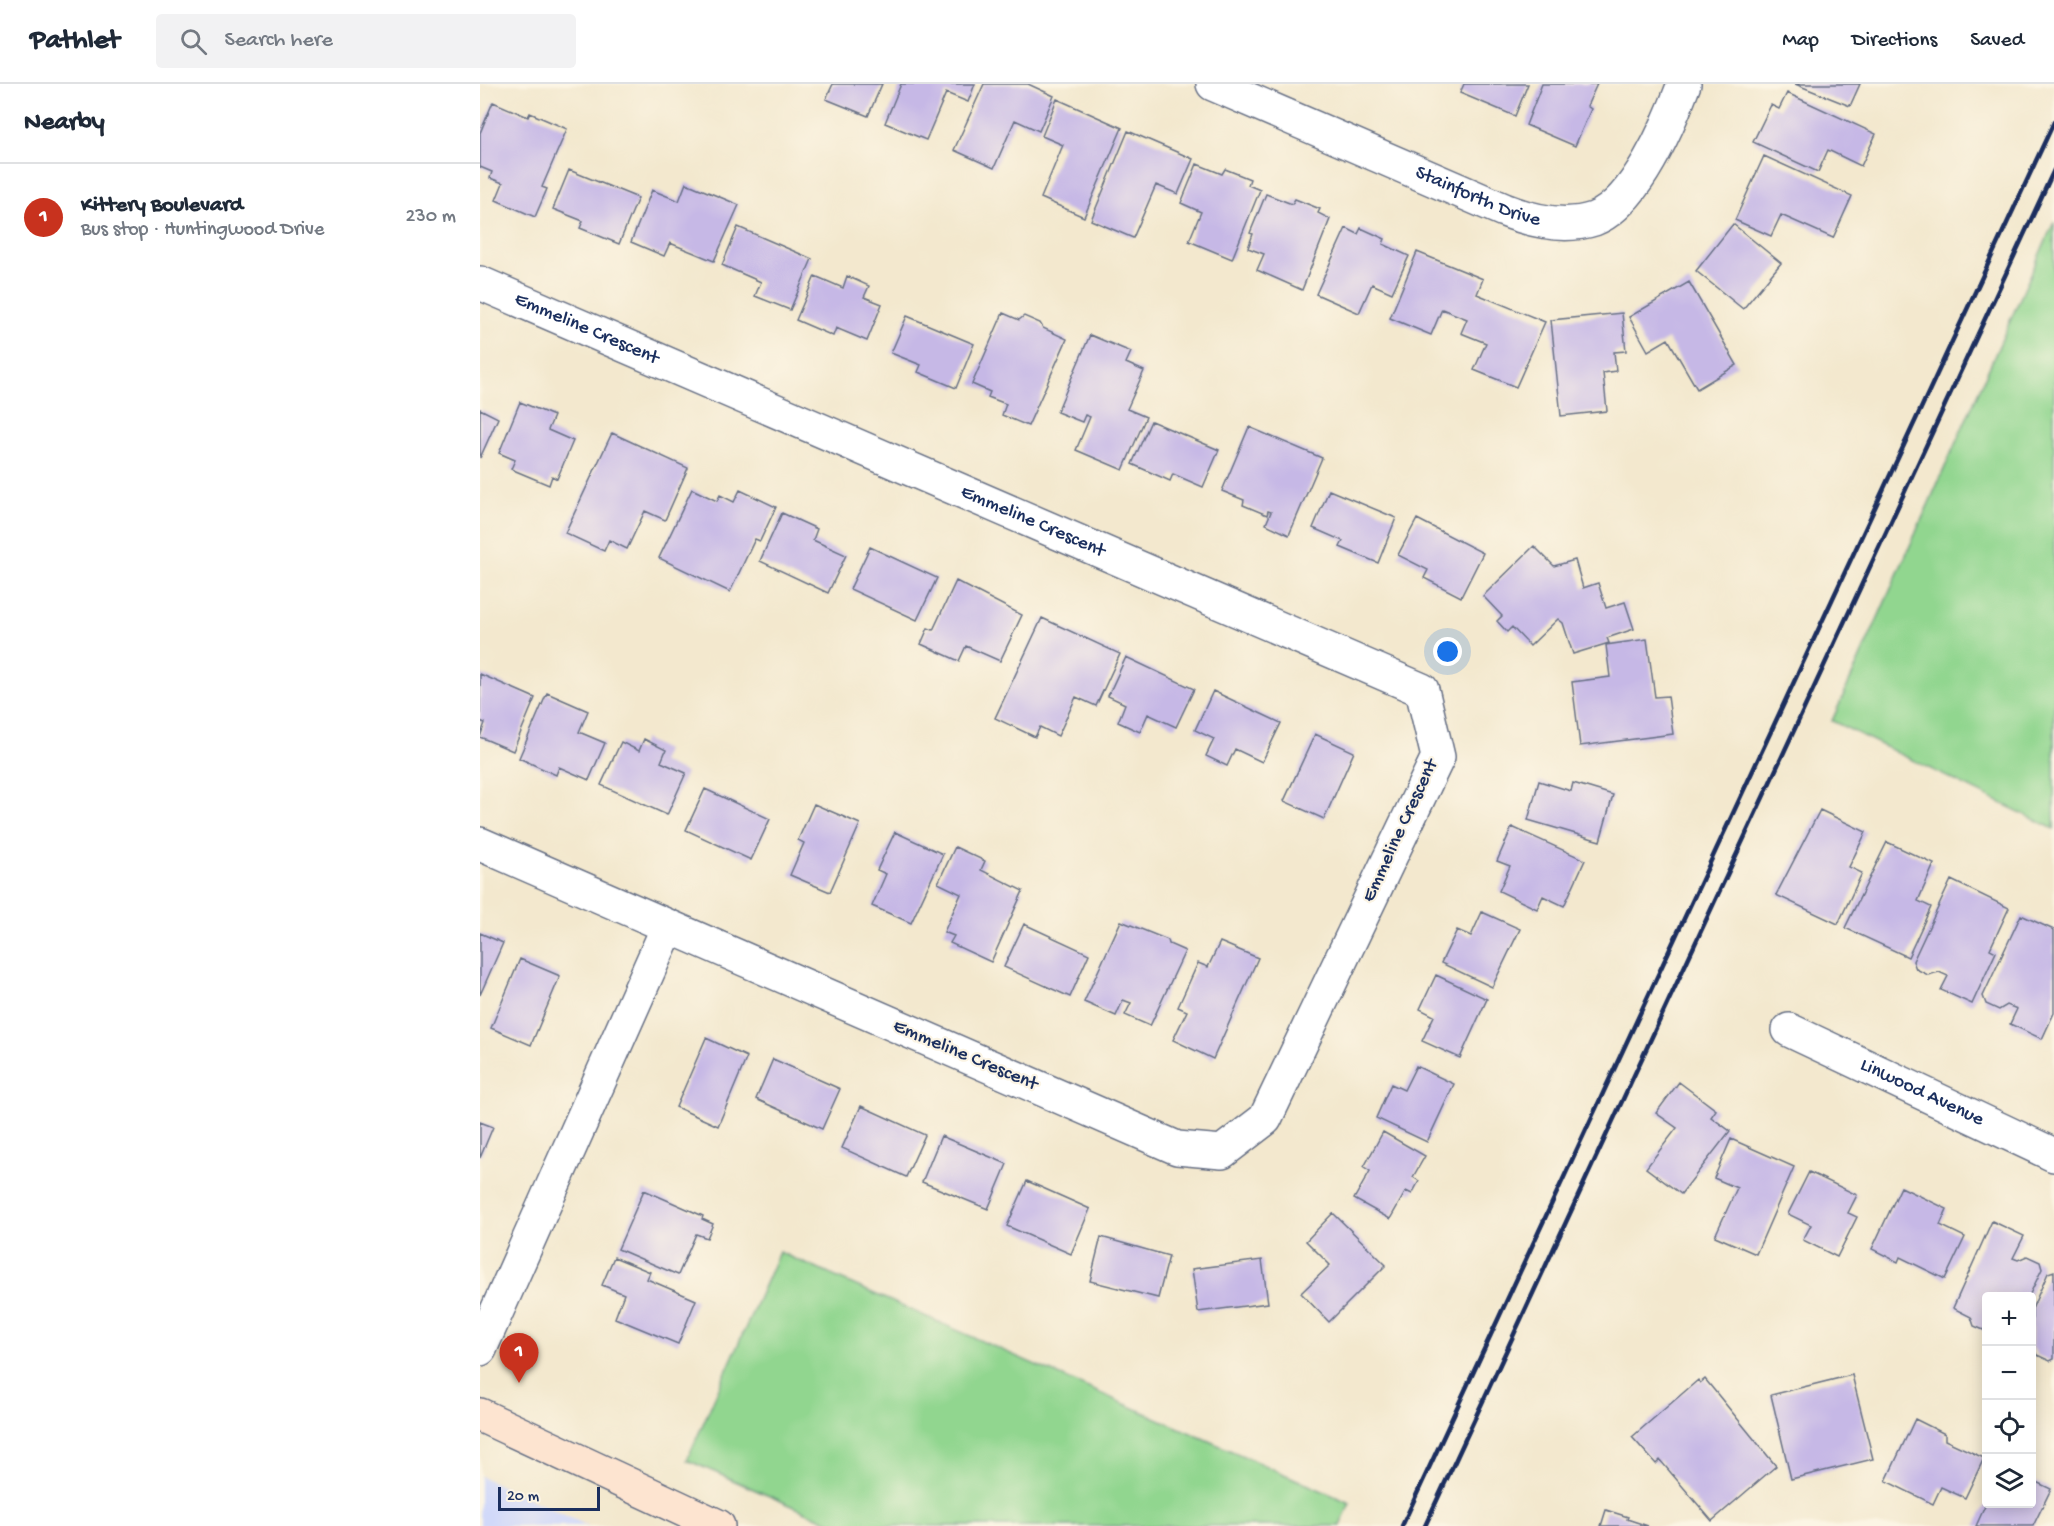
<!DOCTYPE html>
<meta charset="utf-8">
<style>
:root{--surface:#fff;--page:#f2f2f3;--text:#1f2937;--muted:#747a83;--line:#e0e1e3;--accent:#c8321e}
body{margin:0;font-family:"Gochi Hand",sans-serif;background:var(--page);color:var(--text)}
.controls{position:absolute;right:18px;bottom:18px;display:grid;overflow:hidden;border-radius:6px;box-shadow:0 3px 15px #0003}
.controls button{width:54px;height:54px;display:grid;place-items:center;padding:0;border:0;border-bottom:2px solid var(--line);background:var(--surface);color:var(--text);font:30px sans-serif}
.scale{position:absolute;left:18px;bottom:15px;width:102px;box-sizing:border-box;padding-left:6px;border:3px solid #1b2f5e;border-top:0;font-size:16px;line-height:21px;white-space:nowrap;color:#1b2f5e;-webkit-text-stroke:4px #fcf5e5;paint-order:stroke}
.you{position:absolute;left:968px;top:568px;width:21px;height:21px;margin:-15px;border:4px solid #fff;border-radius:50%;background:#1a73e8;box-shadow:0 0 0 9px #1a73e833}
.badge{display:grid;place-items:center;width:39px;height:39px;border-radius:50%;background:var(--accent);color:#fff;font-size:20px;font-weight:700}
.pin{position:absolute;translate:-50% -50px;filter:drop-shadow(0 2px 3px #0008)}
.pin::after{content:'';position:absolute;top:32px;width:21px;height:18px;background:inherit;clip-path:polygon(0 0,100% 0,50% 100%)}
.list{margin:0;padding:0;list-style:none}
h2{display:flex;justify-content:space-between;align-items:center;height:78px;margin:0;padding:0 24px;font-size:26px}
h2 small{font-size:20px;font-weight:400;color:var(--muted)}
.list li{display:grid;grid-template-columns:39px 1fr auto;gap:18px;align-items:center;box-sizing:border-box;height:108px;padding:0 24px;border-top:2px solid var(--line)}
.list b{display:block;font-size:22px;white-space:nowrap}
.list p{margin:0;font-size:20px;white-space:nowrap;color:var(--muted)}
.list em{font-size:20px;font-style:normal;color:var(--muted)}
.icon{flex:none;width:33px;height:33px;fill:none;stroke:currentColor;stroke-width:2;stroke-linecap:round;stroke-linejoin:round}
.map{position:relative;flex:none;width:1574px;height:1442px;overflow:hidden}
header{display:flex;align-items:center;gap:36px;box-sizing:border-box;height:84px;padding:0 30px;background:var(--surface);border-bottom:2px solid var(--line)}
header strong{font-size:28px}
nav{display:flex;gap:33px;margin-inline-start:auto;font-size:21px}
.search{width:420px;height:54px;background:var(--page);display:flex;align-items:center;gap:15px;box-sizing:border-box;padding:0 21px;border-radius:6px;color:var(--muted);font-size:22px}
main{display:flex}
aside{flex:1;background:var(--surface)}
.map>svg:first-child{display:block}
.built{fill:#d1d9f9}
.green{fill:#91d68f;stroke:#568276;stroke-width:1.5}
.building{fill:#c6b8e6}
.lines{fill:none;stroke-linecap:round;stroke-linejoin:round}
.street-casing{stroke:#677085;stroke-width:36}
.secondary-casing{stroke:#677085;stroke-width:36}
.street{stroke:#fff;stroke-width:33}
.secondary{stroke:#fde4d0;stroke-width:33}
.rail{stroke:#1b2f5e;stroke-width:4.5}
.labels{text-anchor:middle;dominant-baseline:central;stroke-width:4.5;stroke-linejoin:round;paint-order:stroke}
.street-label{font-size:20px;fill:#1b2f5e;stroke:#fcf5e5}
</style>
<header>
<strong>Pathlet</strong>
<div class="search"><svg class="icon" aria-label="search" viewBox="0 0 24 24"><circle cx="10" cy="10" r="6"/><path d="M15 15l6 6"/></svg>Search here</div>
<nav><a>Map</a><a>Directions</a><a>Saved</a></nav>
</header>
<main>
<aside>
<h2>Nearby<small></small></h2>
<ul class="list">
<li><span class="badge">1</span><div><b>Kittery Boulevard</b><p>Bus stop · Huntingwood Drive</p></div><em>230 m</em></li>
</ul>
</aside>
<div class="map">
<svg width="1574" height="1442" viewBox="0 0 1574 1442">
<rect width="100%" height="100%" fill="#fcf5e5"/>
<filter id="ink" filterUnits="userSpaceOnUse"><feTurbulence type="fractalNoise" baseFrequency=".0167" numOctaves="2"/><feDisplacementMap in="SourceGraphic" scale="12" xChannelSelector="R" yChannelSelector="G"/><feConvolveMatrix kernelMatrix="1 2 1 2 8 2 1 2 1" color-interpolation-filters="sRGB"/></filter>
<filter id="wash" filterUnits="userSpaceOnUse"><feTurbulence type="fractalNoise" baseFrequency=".008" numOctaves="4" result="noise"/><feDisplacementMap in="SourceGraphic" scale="24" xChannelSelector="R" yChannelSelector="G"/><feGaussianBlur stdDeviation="1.35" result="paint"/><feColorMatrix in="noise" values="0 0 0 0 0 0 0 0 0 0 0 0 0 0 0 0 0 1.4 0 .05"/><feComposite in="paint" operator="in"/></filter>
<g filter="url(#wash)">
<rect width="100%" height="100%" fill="#f3e8ce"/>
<path class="built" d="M0 1392 108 1442H0Z"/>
<path class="green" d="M1574 138V745L1352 637Z
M299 1168 870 1419 860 1442H358L207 1376Z"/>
<g id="blocks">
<path class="building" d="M353 0H402L388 32 346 15Z
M421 0H495L488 18 466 9 446 56 405 39Z
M504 0H548L574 12 559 47 535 36 514 84 474 66Z
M984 0H1048L1035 32 980 9Z
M1062 0H1117L1107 22 1111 25 1095 62 1046 41Z
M1315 0H1380L1370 22Z
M1307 9 1396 50 1381 82 1348 66 1338 88 1273 58 1291 21 1299 25Z
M577 15 642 44 604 133 561 114 583 61 562 52Z
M13 18 48 33 50 29 87 45 62 103 67 105 55 133 16 116 23 99 10 94 12 88 0 83V49Z
M648 47 713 75 698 110 676 101 653 154 611 136Z
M1284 72 1372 112 1353 154 1301 131 1291 152 1255 136Z
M717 80 742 90 745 85 770 95 768 101 780 106 752 175 709 157 721 128 701 119Z
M89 86 158 114 139 160 100 144 103 137 73 125Z
M206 99 259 121 234 177 190 159 184 172 151 158 172 106 199 117Z
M786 110 812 120 815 115 840 125 838 129 850 135 822 206 777 186 784 170 768 164 773 150 770 149Z
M1253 140 1301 179 1263 225 1216 187Z
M258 143 332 175 310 226 275 212 281 198 242 181Z
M866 144 878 150 881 144 905 155 903 160 929 172 912 209 892 200 879 229 836 210Z
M937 168 1003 195 997 210 1065 238 1036 303 994 286 1006 259 981 249 987 235 962 225 951 251 910 234Z
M335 192 363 204 367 192 389 202 384 213 402 220 387 257 356 244 353 252 316 236Z
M1209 198 1257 281 1217 305 1188 255 1168 267 1149 233Z
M523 229 539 236 544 232 560 239 563 244 587 255 548 342 522 331 526 320 508 313 510 308 492 300Z
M1142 229 1146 267 1134 268 1136 287 1123 289 1127 327 1081 332 1071 236Z
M427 232 494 260 476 304 438 288 441 281 411 269Z
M610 251 651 268 646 279 664 287 647 325 666 333 643 386 596 366 610 333 605 331 602 338 577 328Z
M40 318 74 332 68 346 93 357 77 395 72 392 69 401 31 385 35 376 19 369Z
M0 325 18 334 0 374Z
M671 337 739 366 723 403 693 390 690 397 652 380Z
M769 343 842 374 809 451 786 440 791 428 788 427 787 431 763 421 764 416 742 407Z
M132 349 208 384 185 436 165 427 147 465 129 456 124 467 85 449Z
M212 405 237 417 240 411 254 418 260 406 296 423 280 457 275 455 250 508 179 474Z
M849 406 916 434 898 479 860 463 863 457 833 444Z
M302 429 337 445 333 456 366 471 348 509 280 477Z
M937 435 1003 469 981 513 944 494 948 486 918 471Z
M1054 462 1074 482 1095 476 1103 504 1118 499 1126 524 1145 518 1154 545 1127 554 1129 559 1093 570 1083 539 1078 535 1050 562 1032 543 1027 548 1017 537 1022 532 1003 512Z
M390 463 457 494 437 536 370 505Z
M476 497 542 531 520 577 486 562 479 577 441 560 448 544 453 546Z
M562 534 640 570 616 622 596 613 578 652 560 643 555 653 515 634Z
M1167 555 1175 613 1188 612 1193 650 1100 662 1092 598 1130 593 1126 561Z
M646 573 714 605 696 643 668 630 660 648 638 638 645 620 628 612Z
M0 590 55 614 33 667 0 653 5 639 0 637Z
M733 607 801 639 782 678 755 665 747 682 726 672 734 655 715 646Z
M67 609 108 627 99 648 125 659 109 696 79 683 76 691 39 674Z
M835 650 874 668 844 735 804 717Z
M164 655 186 666 181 678 206 689 187 731 121 701 141 658 159 667Z
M1059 697 1091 707 1093 699 1133 711 1120 757 1048 736Z
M225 705 290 735 271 776 206 746Z
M334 720 380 740 350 808 310 791 324 759 318 756Z
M1340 726 1386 748 1369 783 1382 789 1358 840 1296 811Z
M1032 743 1105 776 1084 822 1063 812 1057 825 1019 807 1030 782 1017 777Z
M415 748 463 770 431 839 392 822 406 790 397 786Z
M1407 758 1454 780 1438 817 1451 823 1428 873 1365 844Z
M475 763 505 777 501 786 543 807 511 878 470 859 474 852 464 848 481 810 458 799Z
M1471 796 1529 824 1510 865 1516 868 1492 920 1461 906 1468 892 1459 888 1448 891 1436 885 1433 877Z
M1002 828 1040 845 1012 903 961 879 977 846 991 852Z
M1541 831 1574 846V929L1562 955 1530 940 1537 925 1527 921 1519 926 1506 920 1503 912Z
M641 837 688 856 689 860 705 867 670 942 645 931 651 919 643 916 636 932 604 918Z
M544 840 609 870 590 913 524 883Z
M0 849 23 859 0 911Z
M740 858 778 874 733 975 693 956 707 927 698 923 718 879 728 883Z
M40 875 80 892 51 961 11 944Z
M956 891 1007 915 980 974 942 957 954 932 940 925Z
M226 954 267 973 238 1042 196 1023Z
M293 975 360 1005 342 1045 276 1015Z
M936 982 974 1000 947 1058 896 1034 911 1000 924 1006Z
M1199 998 1236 1026 1231 1033 1250 1047 1201 1110 1166 1084 1197 1044 1176 1029Z
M381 1022 445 1051 426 1093 362 1064Z
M0 1038 13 1043 0 1074Z
M903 1048 945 1072 933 1093 939 1097 932 1110 926 1107 910 1135 874 1115 890 1087 884 1083Z
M461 1052 527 1080 508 1125 442 1098Z
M1251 1055 1314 1083 1276 1170 1235 1152 1257 1104 1234 1094Z
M1329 1088 1377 1111 1368 1129 1377 1133 1357 1173 1323 1156 1331 1141 1308 1130Z
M547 1097 610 1125 591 1170 527 1142Z
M1421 1103 1467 1125 1460 1141 1485 1153 1465 1195 1420 1173 1418 1178 1392 1165Z
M164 1106 223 1132 222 1135 233 1140 227 1154 216 1150 198 1191 138 1165Z
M853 1129 906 1181 849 1238 821 1209 850 1181 826 1157Z
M1512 1137 1544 1152 1533 1174 1538 1176 1547 1172 1560 1178 1562 1185 1549 1212H1506V1247L1494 1242 1491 1233 1473 1224Z
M621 1153 689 1172 678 1214 610 1197Z
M134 1173 170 1188 167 1195 216 1216 198 1260 135 1234 144 1210 122 1201Z
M782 1176 788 1219 718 1228 712 1185Z
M1574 1187V1275L1570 1277 1557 1271 1552 1262V1225L1568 1189Z
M1372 1291 1393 1375 1311 1395 1291 1311Z
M1225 1295 1296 1382 1232 1437 1180 1376 1176 1380 1152 1353 1218 1296 1220 1299Z
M1435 1335 1465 1350V1356L1504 1374 1485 1414 1461 1403 1453 1420 1406 1397Z
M1552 1396 1571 1405 1553 1442H1496L1506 1420H1552Z
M1126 1426 1148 1433 1147 1435 1168 1442H1121Z"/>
</g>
</g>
<g filter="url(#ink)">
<use href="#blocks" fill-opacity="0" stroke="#677085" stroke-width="1.5"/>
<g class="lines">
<defs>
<g id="street">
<path id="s1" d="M733 0 1024 126C1052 137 1084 145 1114 135 1156 119 1189 40 1204 0"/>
<path id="s2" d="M0 199 942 606 958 673 785 1035 742 1068 697 1064 0 760"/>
<path id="s3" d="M1309 946 1574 1071"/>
<path d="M0 1265 188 843"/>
</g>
<path id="secondary" d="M0 1331 238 1442"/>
</defs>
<use href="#street" class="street-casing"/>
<use href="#secondary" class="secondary-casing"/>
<use href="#street" class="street"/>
<use href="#secondary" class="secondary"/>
<path class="rail" d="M922 1442 1574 38
M945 1442 1574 86"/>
</g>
</g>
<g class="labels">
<g class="street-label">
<text stroke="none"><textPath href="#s1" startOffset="288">Stainforth Drive</textPath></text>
<text stroke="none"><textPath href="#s2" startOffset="116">Emmeline Crescent</textPath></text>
<text stroke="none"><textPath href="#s2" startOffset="602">Emmeline Crescent</textPath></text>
<text transform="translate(921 747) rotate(-65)">Emmeline Crescent</text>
<text transform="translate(485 972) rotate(23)">Emmeline Crescent</text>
<text stroke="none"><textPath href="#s3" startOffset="147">Linwood Avenue</textPath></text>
</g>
</g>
</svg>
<div class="controls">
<button>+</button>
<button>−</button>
<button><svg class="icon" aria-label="locate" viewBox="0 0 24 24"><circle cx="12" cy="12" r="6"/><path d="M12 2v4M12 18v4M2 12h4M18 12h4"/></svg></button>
<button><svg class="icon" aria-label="layers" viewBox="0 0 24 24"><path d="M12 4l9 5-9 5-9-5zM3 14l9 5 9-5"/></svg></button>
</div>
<div class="scale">20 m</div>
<div class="you"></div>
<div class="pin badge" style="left:39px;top:1299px">1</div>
</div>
</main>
